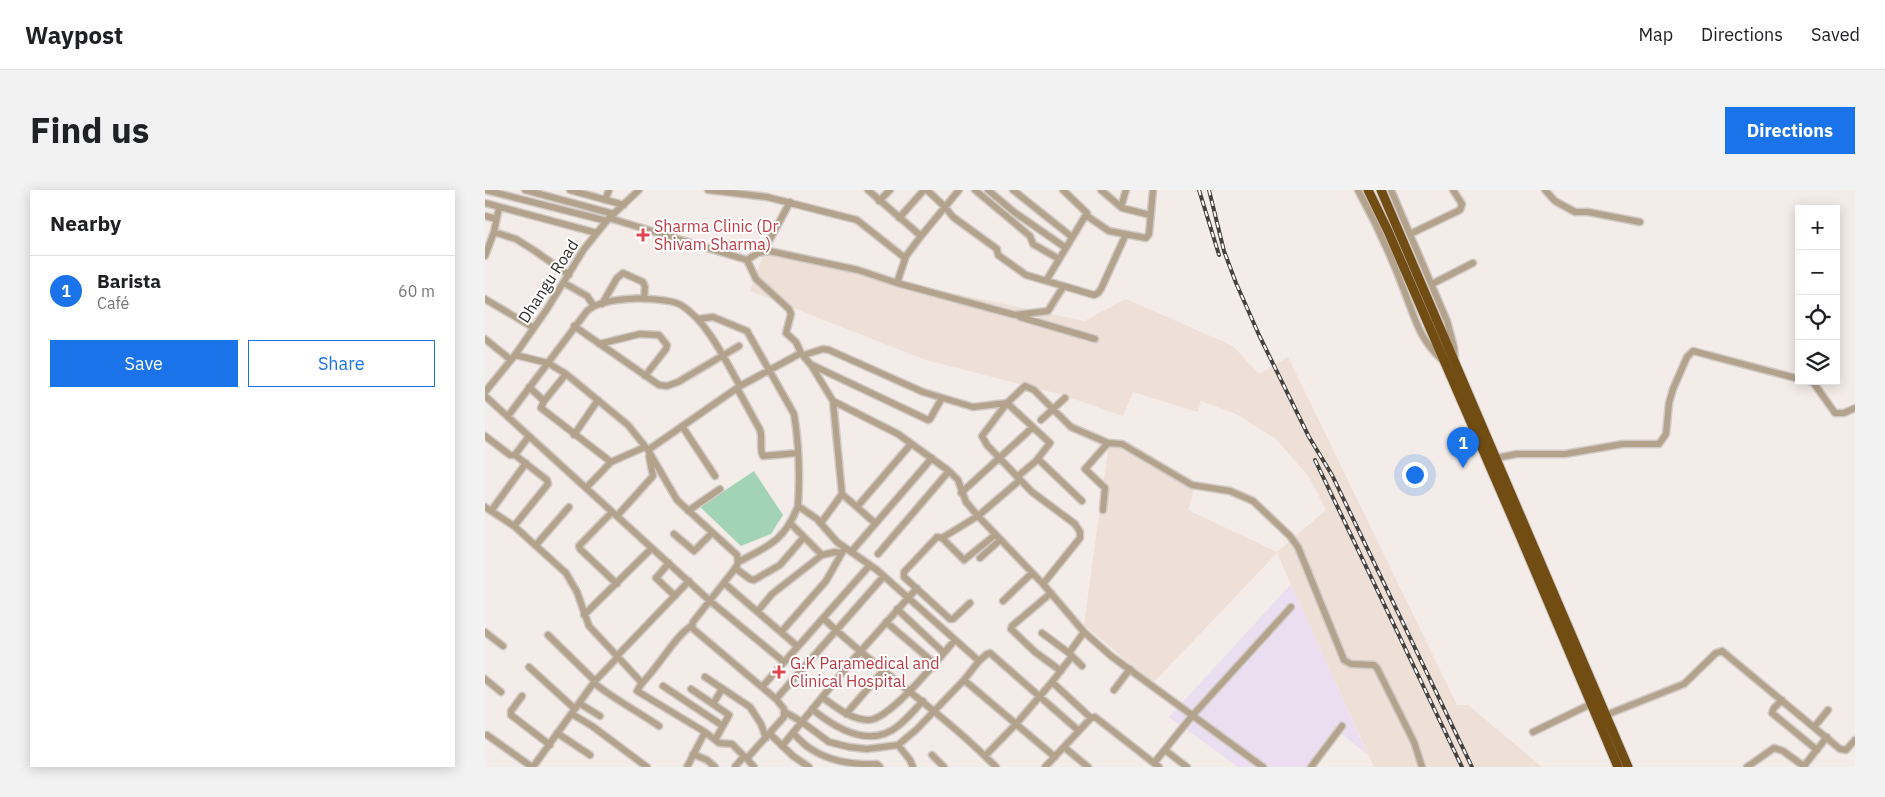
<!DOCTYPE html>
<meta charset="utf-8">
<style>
:root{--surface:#fff;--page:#f2f2f2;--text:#202124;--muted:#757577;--line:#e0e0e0;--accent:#1a73e8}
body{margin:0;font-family:"IBM Plex Sans",sans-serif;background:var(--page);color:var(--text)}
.controls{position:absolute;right:15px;top:15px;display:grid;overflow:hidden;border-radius:0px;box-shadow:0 2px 12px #0003}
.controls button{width:45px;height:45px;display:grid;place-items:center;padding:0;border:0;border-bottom:1px solid var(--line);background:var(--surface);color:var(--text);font:25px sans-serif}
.you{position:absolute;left:929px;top:284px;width:18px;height:18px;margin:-12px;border:4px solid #fff;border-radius:50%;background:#1a73e8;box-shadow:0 0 0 8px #1a73e833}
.badge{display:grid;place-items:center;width:32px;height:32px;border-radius:50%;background:var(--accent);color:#fff;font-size:16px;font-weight:700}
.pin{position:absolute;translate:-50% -41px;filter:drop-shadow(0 1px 2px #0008)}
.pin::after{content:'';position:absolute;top:26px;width:18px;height:15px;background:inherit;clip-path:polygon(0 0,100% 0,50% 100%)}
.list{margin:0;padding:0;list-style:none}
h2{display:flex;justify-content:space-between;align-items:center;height:65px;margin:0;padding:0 20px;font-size:21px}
h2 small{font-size:16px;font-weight:400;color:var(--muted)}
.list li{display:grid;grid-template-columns:32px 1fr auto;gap:15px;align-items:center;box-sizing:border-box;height:70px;padding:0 20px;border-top:1px solid var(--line)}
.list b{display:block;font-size:19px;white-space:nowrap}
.list p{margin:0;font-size:16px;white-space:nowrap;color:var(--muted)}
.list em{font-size:16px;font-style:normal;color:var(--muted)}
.actions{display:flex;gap:10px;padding:15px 20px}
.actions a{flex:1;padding:11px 0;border:1px solid var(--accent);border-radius:0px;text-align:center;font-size:18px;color:var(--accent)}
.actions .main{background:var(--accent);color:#fff}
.icon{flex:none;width:28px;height:28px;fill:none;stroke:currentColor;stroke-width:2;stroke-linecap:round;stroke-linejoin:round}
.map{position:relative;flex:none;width:1370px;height:577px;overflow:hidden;border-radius:0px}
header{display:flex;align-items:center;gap:30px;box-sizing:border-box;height:70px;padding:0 25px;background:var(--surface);border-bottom:1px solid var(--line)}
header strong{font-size:24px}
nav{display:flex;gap:28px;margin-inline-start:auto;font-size:18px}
.intro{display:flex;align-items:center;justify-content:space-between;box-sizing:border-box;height:120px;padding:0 30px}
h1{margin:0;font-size:35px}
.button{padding:12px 22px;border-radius:0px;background:var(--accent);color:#fff;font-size:18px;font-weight:700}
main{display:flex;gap:30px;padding:0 30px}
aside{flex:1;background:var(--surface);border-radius:0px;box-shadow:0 2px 12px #0003}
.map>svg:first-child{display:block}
.commercial{fill:#ecdef1}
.built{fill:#eedfd7}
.green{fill:#a3d3b5}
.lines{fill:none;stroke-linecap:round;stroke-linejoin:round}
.minor-casing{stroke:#d1cac6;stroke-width:9}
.highway-casing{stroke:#d1cac6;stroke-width:11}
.minor{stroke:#b4a38c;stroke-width:6}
.highway{stroke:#714d14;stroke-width:9}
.rail-casing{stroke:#45413f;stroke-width:4}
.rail{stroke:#fff;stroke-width:2;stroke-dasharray:5.5;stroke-linecap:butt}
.health-dot{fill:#e0444e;stroke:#fff;stroke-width:2}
.labels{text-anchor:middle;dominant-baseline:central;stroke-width:4;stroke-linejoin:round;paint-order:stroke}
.health-label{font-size:16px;fill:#be3a42;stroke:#fff;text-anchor:start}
.street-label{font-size:16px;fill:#302d2b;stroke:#fff}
</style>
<header>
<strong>Waypost</strong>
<nav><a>Map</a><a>Directions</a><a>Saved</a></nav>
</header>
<div class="intro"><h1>Find us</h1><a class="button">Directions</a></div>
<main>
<aside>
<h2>Nearby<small></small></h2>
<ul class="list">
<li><span class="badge">1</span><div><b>Barista</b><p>Café</p></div><em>60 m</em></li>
</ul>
<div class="actions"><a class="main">Save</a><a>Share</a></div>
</aside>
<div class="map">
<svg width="1370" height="577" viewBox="0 0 1370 577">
<rect width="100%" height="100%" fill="#f4ece8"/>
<path class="commercial" d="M806 394 883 565 854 542 829 577H753L684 527Z"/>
<path class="built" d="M279 63 599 131 641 109 748 156 774 184 803 167 972 515H983L1057 577H889L792 363 668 493 599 435 624 253 709 300 703 320 792 362 841 320 824 287 791 249 751 224 716 211 713 222 648 202 638 226 578 205 441 170 265 101Z"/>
<path class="green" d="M269 281 298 325 286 344 256 356 215 317Z"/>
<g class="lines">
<defs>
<path id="minor" d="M0 0 122 31
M40 0 129 24
M85 0 139 15
M223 0 282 7 372 30 420 68
M383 0 436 46 474 0
M442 0 460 17 468 27 512 59 513 65 541 85 609 105 613 103 616 99 641 44
M490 0 545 46 548 54 574 69
M503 0 529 22 581 58
M528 0 587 47
M616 0 637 18 665 25
M873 0C891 33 907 68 920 103 931 131 934 148 957 170
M906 0 962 131 969 157 970 169
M1060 0 1070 11 1090 22H1103L1155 32
M120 10 124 0
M394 11 405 0
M0 13 112 43
M636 17 641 0
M0 26 11 29
M602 26 624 41 661 48 664 44 668 0
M124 28 262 70 273 63 284 61 373 80 412 93 530 125 563 121 578 97
M414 28 439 0
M9 42 31 49 50 61 84 85
M925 44 975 20 977 14 968 0
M278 62 305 12
M0 66 9 42 14 17
M262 70 271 89 304 119 306 124 301 143 311 152 316 163
M561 91 602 23 578 0
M79 93 102 106 109 116
M412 93 421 66 436 46
M947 94 988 73
M0 109 49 138
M117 114 132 88 138 83 158 92 160 97 159 109
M535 127 610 149
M213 129 228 127 262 141 309 224C314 254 315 285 313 316
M89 136 174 195 182 196 193 192 254 156
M0 149 26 170
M114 154 155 144 174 145 182 155 181 159 160 186
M30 165 63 173 81 184 143 235 163 260 255 196 316 163 326 175 348 211 357 304 336 333
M319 165 338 159 344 160 438 202 488 217 522 213 565 253 551 271 532 287
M327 175 443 230 445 229 457 208
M81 184 59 211 56 218 126 272 101 298
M1324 191 1328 192 1350 223H1359L1370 218
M44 197 59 211
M252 198 275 240C278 248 274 259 278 266L313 263
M0 202 30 165 62 119 99 59 124 28 154 0
M0 206 225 411 299 472
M348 211 413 244 464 281 473 290 481 312 493 326 558 394 599 442 626 466 778 577
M23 226 102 121C111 112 130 110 142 109 154 108 186 109 196 115 222 131 240 170 255 196
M556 230 580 208
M197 236 230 286
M89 245 113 210
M0 246 25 265H30
M163 260 192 310 252 365 253 372 252 376 208 432 207 438 291 509 299 519V527L264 566 263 570 269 577
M1011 268 1032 264H1080L1138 254H1174L1181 244 1184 213 1188 199 1202 167 1208 161 1314 189
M553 269 597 311
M126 272 160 257
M476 303 548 237
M357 304 390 333
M0 317 29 336 81 383 92 402 104 436 132 466 131 469 110 491 48 577
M372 317 426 254
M618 320 620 298 600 279 623 253 637 254 707 295 745 301 768 311 805 346 813 357 859 470 866 474 889 475 892 478 929 552 937 577
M6 321 41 273
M203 321 235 299
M127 322 94 356 95 359 132 394
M132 326 168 286 164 266
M306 334 337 365
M29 336 63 294 62 290 30 265 44 246
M189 344 209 361 227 343
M457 348 479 370 510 345
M51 355 84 317
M366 362 447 268
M393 364 464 281
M495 368 515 350
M253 372C284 356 300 350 313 316L332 329 352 352 392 380 494 471 502 464 505 463 594 541
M184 373 171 388 190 406
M250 378 265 389 269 390 295 375 319 347
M239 393 312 456
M558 394 595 348V342L590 334 547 302 502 255 497 246 522 213 540 196 549 200 586 237 623 253
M566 403 527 436 526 439 550 462 576 481
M518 411 547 383
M485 413 468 429H465L419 387V382L452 347 457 348 493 326 535 290
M412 419 459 463
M273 421 287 404 337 365 350 362 356 363
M99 425 167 358
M338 428C393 481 457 522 511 577
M401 432 449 473
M297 441 341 391 358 361
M0 442 18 456
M557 443 584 463 597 476
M63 445 110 491
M584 463 599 442
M44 477 90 519
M220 487 265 517 276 534 281 548
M0 489 16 502
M479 490 494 471
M567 492 587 466
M109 493C129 509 152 521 174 536
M157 493C171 480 193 442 207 436
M178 496 238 536
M277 497 385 375
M206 499 244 525 230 550
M629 500 645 479
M37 506 26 521V525L65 555
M337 507C351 517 366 530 384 530 406 529 455 467 470 450
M291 509 399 386
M1297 510 1289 518 1287 523 1332 560
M94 513 115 526
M228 514 237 499
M327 519C350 538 385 559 413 536 422 529 430 519 438 511
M300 522 317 532 344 552 364 557 382 559 413 555 431 540 479 490 570 567
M87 524 107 536 162 577
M361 524 398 481
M1121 525 1199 494 1231 463 1237 461 1355 559 1361 560 1370 550
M1330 536 1343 520
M220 542 234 553 247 554 263 570
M1048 542 1106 514
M72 543 105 565
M308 543C313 548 319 555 326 559 346 572 369 575 392 574L395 577
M285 544 308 566 324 577
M2 545 47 577
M413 555 425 570 428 577
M297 556 366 472 432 398
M579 557 603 577
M680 560 702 577
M208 564 222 570 230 577
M447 565 459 577
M500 566 531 534 567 492 606 528
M669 573 707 526 806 417
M202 577 220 542 152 501 157 493 132 466 204 391
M250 577 259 566
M560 577 606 528 610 527 674 577
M826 577 857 536
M1262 577 1289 558 1298 561 1320 577
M1318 577 1342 547"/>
<path id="highway" d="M883 0 903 41 1036 348 1133 577
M896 0 1143 577"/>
</defs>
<use href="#minor" class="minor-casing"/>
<use href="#highway" class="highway-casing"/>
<use href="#minor" class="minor"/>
<use href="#highway" class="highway"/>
<defs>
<path id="rail" d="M714 0 734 65
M724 0 739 61 751 93 774 145 824 247 847 285 987 577
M830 270 977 577"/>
</defs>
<use href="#rail" class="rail-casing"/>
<use href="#rail" class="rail"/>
</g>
<g class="health-dot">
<path d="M155.5 37.5h5v5h5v5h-5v5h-5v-5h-5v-5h5z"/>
<path d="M291.5 474.5h5v5h5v5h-5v5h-5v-5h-5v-5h5z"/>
</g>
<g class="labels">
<g class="health-label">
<text x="169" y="36">Sharma Clinic (Dr<tspan x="169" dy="18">Shivam Sharma)</tspan></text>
<text x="305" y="473">G.K Paramedical and<tspan x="305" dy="18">Clinical Hospital</tspan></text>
</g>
<g class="street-label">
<text transform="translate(63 91) rotate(-57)">Dhangu Road</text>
</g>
</g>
</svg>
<div class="controls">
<button>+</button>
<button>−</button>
<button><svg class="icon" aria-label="locate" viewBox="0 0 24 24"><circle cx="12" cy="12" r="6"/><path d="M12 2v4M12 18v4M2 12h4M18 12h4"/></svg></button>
<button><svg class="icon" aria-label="layers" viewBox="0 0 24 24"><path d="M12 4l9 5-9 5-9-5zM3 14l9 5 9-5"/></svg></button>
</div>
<div class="you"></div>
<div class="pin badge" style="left:978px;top:278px">1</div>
</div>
</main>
